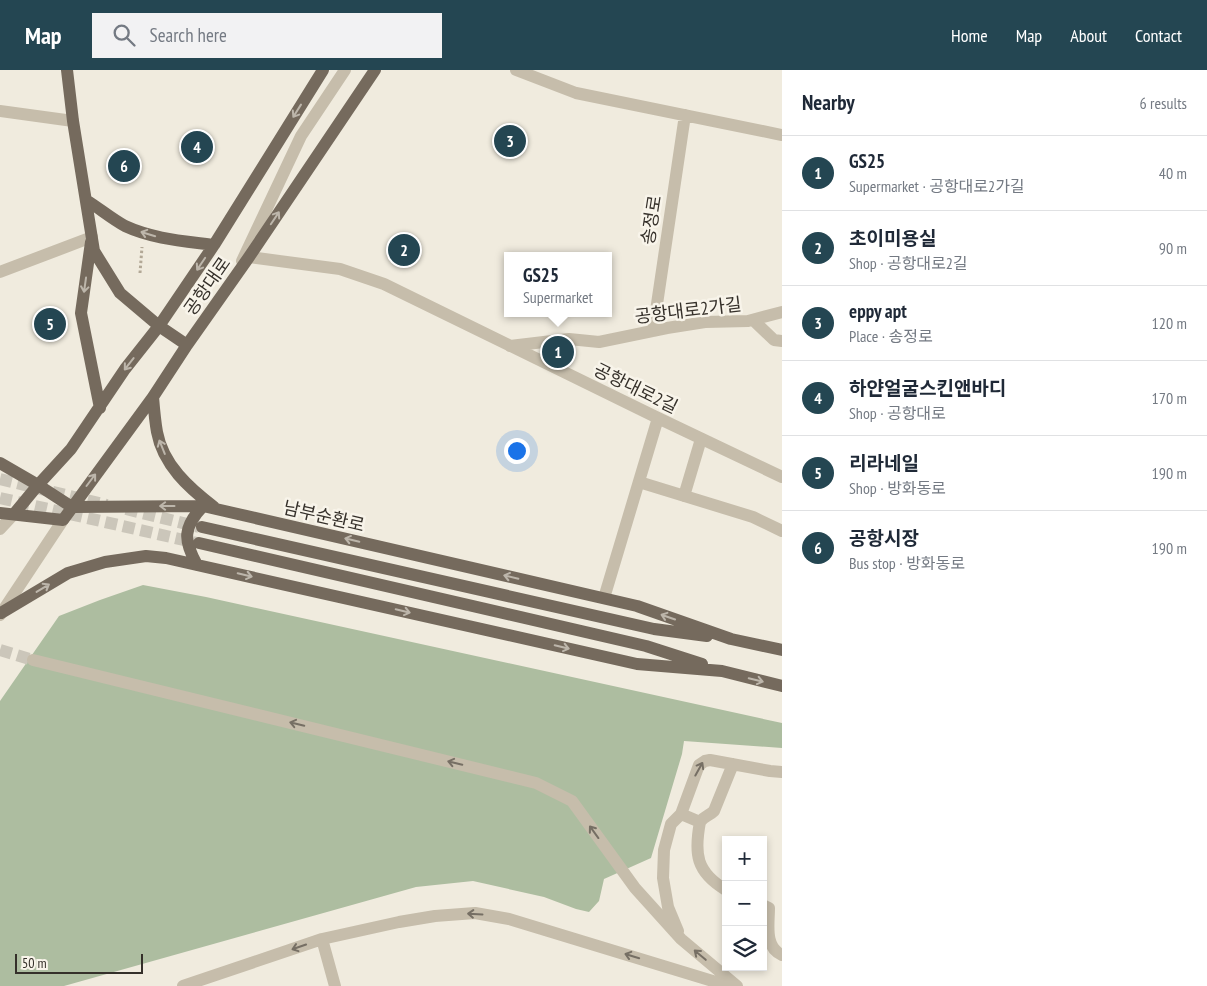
<!DOCTYPE html>
<meta charset="utf-8">
<style>
:root{--surface:#fff;--page:#f2f2f3;--text:#1f2937;--muted:#747a83;--line:#e0e1e3;--accent:#244652}
body{margin:0;font-family:"PT Sans Narrow","Noto Sans KR",sans-serif;background:var(--page);color:var(--text)}
.controls{position:absolute;right:15px;bottom:15px;display:grid;overflow:hidden;border-radius:0px;box-shadow:0 2px 8px #0003}
.controls button{width:45px;height:45px;display:grid;place-items:center;padding:0;border:0;border-bottom:1px solid var(--line);background:var(--surface);color:var(--text);font:25px sans-serif}
.scale{position:absolute;left:15px;bottom:12px;width:128px;box-sizing:border-box;padding-left:5px;border:2px solid #35302a;border-top:0;font-size:14px;line-height:18px;white-space:nowrap;color:#35302a;-webkit-text-stroke:4px #f8f4ea;paint-order:stroke}
.you{position:absolute;left:516px;top:380px;width:18px;height:18px;margin:-12px;border:4px solid #fff;border-radius:50%;background:#1a73e8;box-shadow:0 0 0 8px #1a73e833}
.badge{display:grid;place-items:center;width:32px;height:32px;border-radius:50%;background:var(--accent);color:#fff;font-size:16px;font-weight:700}
.pin{position:absolute;translate:-50% -50%;border:2px solid #fff;box-shadow:0 1px 5px #0006}
.popup{position:absolute;left:504px;top:182px;width:108px;height:65px;box-sizing:border-box;display:grid;place-content:center;border-radius:0px;background:var(--surface);filter:drop-shadow(0 1px 4px #0005);font-size:16px;white-space:nowrap;color:var(--muted)}
.popup b{font-size:19px;color:var(--text)}
.popup::after{content:'';position:absolute;left:50%;top:100%;margin-left:-10px;border:10px solid transparent;border-top-color:var(--surface)}
.list{margin:0;padding:0;list-style:none}
h2{display:flex;justify-content:space-between;align-items:center;height:65px;margin:0;padding:0 20px;font-size:21px}
h2 small{font-size:16px;font-weight:400;color:var(--muted)}
.list li{display:grid;grid-template-columns:32px 1fr auto;gap:15px;align-items:center;box-sizing:border-box;height:75px;padding:0 20px;border-top:1px solid var(--line)}
.list b{display:block;font-size:19px;white-space:nowrap}
.list p{margin:0;font-size:16px;white-space:nowrap;color:var(--muted)}
.list em{font-size:16px;font-style:normal;color:var(--muted)}
.icon{flex:none;width:28px;height:28px;fill:none;stroke:currentColor;stroke-width:2;stroke-linecap:round;stroke-linejoin:round}
.map{position:relative;flex:none;width:782px;height:916px;overflow:hidden}
header{display:flex;align-items:center;gap:30px;box-sizing:border-box;height:70px;padding:0 25px;background:var(--accent);color:#fff}
header strong{font-size:24px}
nav{display:flex;gap:28px;margin-inline-start:auto;font-size:18px}
.search{width:350px;height:45px;background:var(--page);display:flex;align-items:center;gap:12px;box-sizing:border-box;padding:0 18px;border-radius:0px;color:var(--muted);font-size:19px}
main{display:flex}
aside{flex:1;background:var(--surface)}
.map>svg:first-child{display:block}
.green{fill:#adbda0}
.lines{fill:none;stroke-linecap:round;stroke-linejoin:round}
.minor-tunnel{stroke:#cbc6ba;stroke-width:12;stroke-dasharray:12 6;stroke-linecap:butt}
.major-tunnel{stroke:#cbc6ba;stroke-width:12;stroke-dasharray:12 6;stroke-linecap:butt}
.path{stroke:#b2a896;stroke-width:3;stroke-dasharray:2.5 2.5;stroke-linecap:butt}
.minor{stroke:#c6bdab;stroke-width:12}
.major{stroke:#756a5d;stroke-width:12}
.oneway{stroke:#bdb6ab}
.oneway2{stroke:#766f64}
.labels{text-anchor:middle;dominant-baseline:central;stroke-width:5;stroke-linejoin:round;paint-order:stroke}
.street-label{font-size:18px;fill:#35302a;stroke:#f8f4ea}
</style>
<header>
<strong>Map</strong>
<div class="search"><svg class="icon" aria-label="search" viewBox="0 0 24 24"><circle cx="10" cy="10" r="6"/><path d="M15 15l6 6"/></svg>Search here</div>
<nav><a>Home</a><a>Map</a><a>About</a><a>Contact</a></nav>
</header>
<main>
<div class="map">
<svg width="782" height="916" viewBox="0 0 782 916">
<rect width="100%" height="100%" fill="#f0ebde"/>
<path class="green" d="M143 515 206 527 782 653V678L684 671 682 684 651 788 604 809 599 831 589 842 576 839 544 827 473 811 416 817 64 916H0V631L59 546 100 530Z"/>
<g class="lines">
<path class="minor-tunnel" d="M0 580 33 590"/>
<path class="major-tunnel" d="M0 409 107 435
M0 428 197 473
M126 439 199 457"/>
<path class="path" d="M140 203 142 177"/>
<path class="minor" d="M516 0 576 23 782 65
M0 41 73 51
M249 187 340 199 384 214 658 348 782 407
M242 191 301 66 345 0
M0 202 92 167
M753 250 774 270 782 271
M653 261 685 45
M510 276 569 269 599 272 667 258 705 252 748 251 782 242
M639 412 753 447 782 461
M684 426 701 369
M0 459 14 444
M604 528 658 348
M0 545 63 450
M33 590 536 713 572 731 635 818 681 869 737 916
M681 744 700 752C694 784 696 802 726 820
M700 752C705 745 709 746 714 741L733 694
M763 835 769 838C769 854 764 877 782 885
M678 861 668 837 663 808 664 780 671 754 681 744 699 695 705 691 710 690 770 701 782 702
M322 869 335 916
M183 916 322 869 399 852 435 846 475 843 509 849 729 916"/>
<path class="major" d="M67 0 73 51 94 181 120 223 159 256 187 275
M86 130C99 138 112 149 125 156 153 169 184 171 214 175
M91 172 81 243 100 338
M153 327C154 339 155 351 157 362 163 395 189 418 214 437
M0 393 38 415 72 437 203 436 216 439 637 536 731 569 782 580
M0 443 63 450 153 327 187 275 249 187 375 0
M14 444 38 415 71 379 125 299 159 256 214 175 323 0
M202 457 654 559 707 566
M199 473 646 576 702 594
M197 495C183 470 183 457 203 436
M1 543 68 503 105 492 146 486 166 488 637 594 722 601 782 616"/>
</g>
<defs><path id="oneway-shaft" d="M-6 0H5M1.5-3L5.5 0L1.5 3" fill="none" stroke-width="1.6" stroke-linecap="round" stroke-linejoin="round" transform="scale(1.25)"/></defs>
<g class="oneway">
<use href="#oneway-shaft" transform="translate(297 41) rotate(122)"/>
<use href="#oneway-shaft" transform="translate(275 148) rotate(-56)"/>
<use href="#oneway-shaft" transform="translate(148 164) rotate(-163)"/>
<use href="#oneway-shaft" transform="translate(201 194) rotate(124)"/>
<use href="#oneway-shaft" transform="translate(85 215) rotate(98)"/>
<use href="#oneway-shaft" transform="translate(129 294) rotate(128)"/>
<use href="#oneway-shaft" transform="translate(162 377) rotate(-112)"/>
<use href="#oneway-shaft" transform="translate(91 410) rotate(-53)"/>
<use href="#oneway-shaft" transform="translate(167 436) rotate(180)"/>
<use href="#oneway-shaft" transform="translate(352 470) rotate(-167)"/>
<use href="#oneway-shaft" transform="translate(245 505) rotate(13)"/>
<use href="#oneway-shaft" transform="translate(511 507) rotate(-167)"/>
<use href="#oneway-shaft" transform="translate(43 518) rotate(-31)"/>
<use href="#oneway-shaft" transform="translate(403 541) rotate(13)"/>
<use href="#oneway-shaft" transform="translate(668 547) rotate(-161)"/>
<use href="#oneway-shaft" transform="translate(562 577) rotate(13)"/>
<use href="#oneway-shaft" transform="translate(756 610) rotate(14)"/>
</g>
<g class="oneway2">
<use href="#oneway-shaft" transform="translate(297 654) rotate(-166)"/>
<use href="#oneway-shaft" transform="translate(455 693) rotate(-166)"/>
<use href="#oneway-shaft" transform="translate(699 699) rotate(-61)"/>
<use href="#oneway-shaft" transform="translate(594 762) rotate(-126)"/>
<use href="#oneway-shaft" transform="translate(475 844) rotate(-177)"/>
<use href="#oneway-shaft" transform="translate(299 877) rotate(161)"/>
<use href="#oneway-shaft" transform="translate(700 885) rotate(-140)"/>
<use href="#oneway-shaft" transform="translate(632 886) rotate(-163)"/>
</g>
<g class="labels">
<g class="street-label">
<text transform="translate(651 150) rotate(-81)">송정로</text>
<text transform="translate(207 216) rotate(-55)">공항대로</text>
<text transform="translate(688 240) rotate(-7)">공항대로2가길</text>
<text transform="translate(636 318) rotate(26)">공항대로2길</text>
<text transform="translate(324 446) rotate(13)">남부순환로</text>
</g>
</g>
</svg>
<div class="controls">
<button>+</button>
<button>−</button>
<button><svg class="icon" aria-label="layers" viewBox="0 0 24 24"><path d="M12 4l9 5-9 5-9-5zM3 14l9 5 9-5"/></svg></button>
</div>
<div class="scale">50 m</div>
<div class="you"></div>
<div class="pin badge" style="left:558px;top:282px">1</div>
<div class="popup"><b>GS25</b>Supermarket</div>
<div class="pin badge" style="left:404px;top:180px">2</div>
<div class="pin badge" style="left:510px;top:71px">3</div>
<div class="pin badge" style="left:197px;top:77px">4</div>
<div class="pin badge" style="left:50px;top:254px">5</div>
<div class="pin badge" style="left:124px;top:96px">6</div>
</div>
<aside>
<h2>Nearby<small>6 results</small></h2>
<ul class="list">
<li><span class="badge">1</span><div><b>GS25</b><p>Supermarket · 공항대로2가길</p></div><em>40 m</em></li>
<li><span class="badge">2</span><div><b>초이미용실</b><p>Shop · 공항대로2길</p></div><em>90 m</em></li>
<li><span class="badge">3</span><div><b>eppy apt</b><p>Place · 송정로</p></div><em>120 m</em></li>
<li><span class="badge">4</span><div><b>하얀얼굴스킨앤바디</b><p>Shop · 공항대로</p></div><em>170 m</em></li>
<li><span class="badge">5</span><div><b>리라네일</b><p>Shop · 방화동로</p></div><em>190 m</em></li>
<li><span class="badge">6</span><div><b>공항시장</b><p>Bus stop · 방화동로</p></div><em>190 m</em></li>
</ul>
</aside>
</main>
